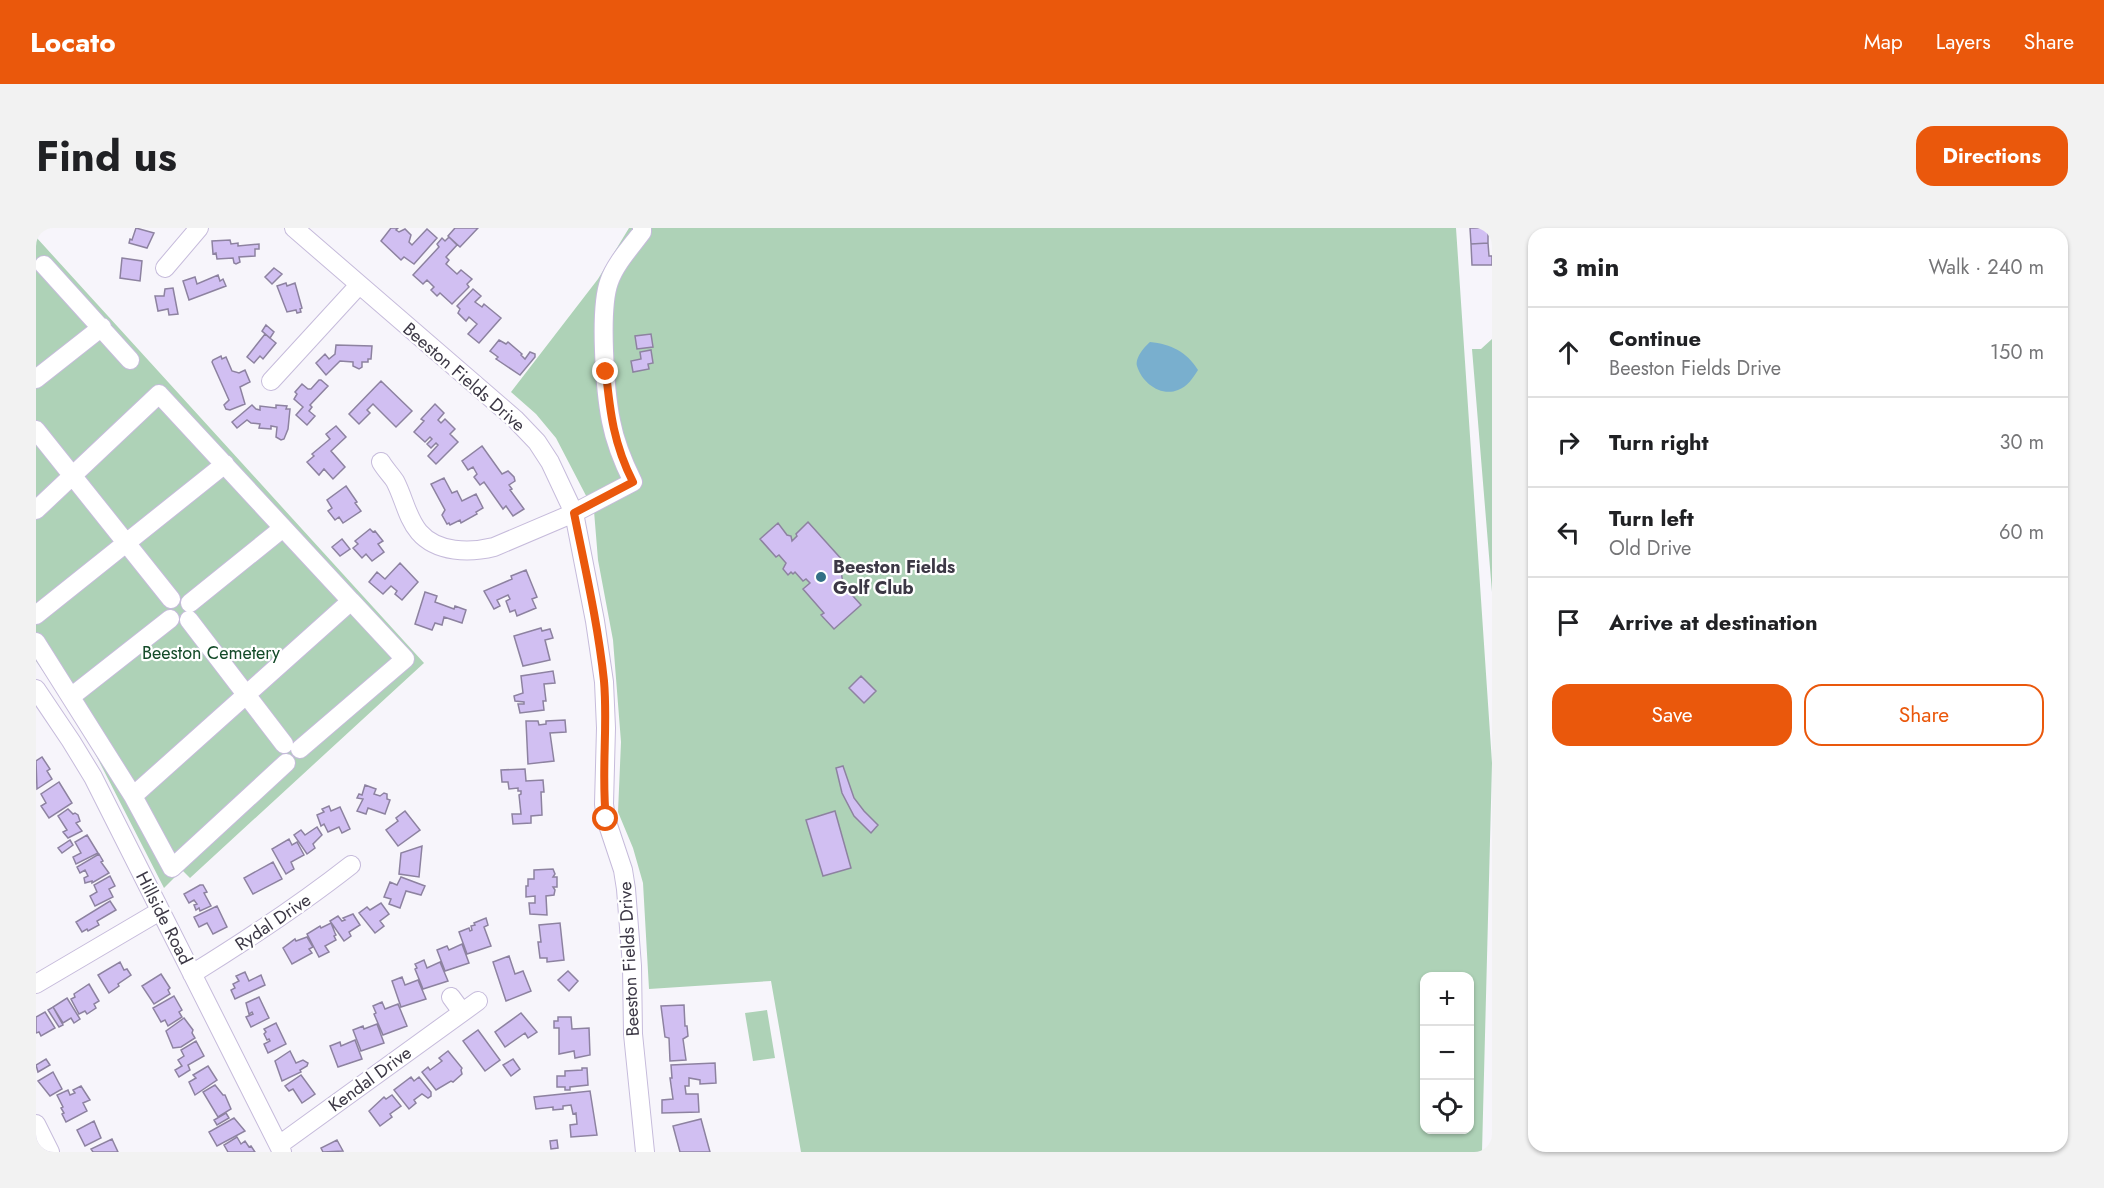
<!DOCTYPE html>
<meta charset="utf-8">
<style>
:root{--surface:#fff;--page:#f2f2f2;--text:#202124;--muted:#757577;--line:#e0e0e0;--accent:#ea580c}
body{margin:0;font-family:Jost,sans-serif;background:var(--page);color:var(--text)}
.controls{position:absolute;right:18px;bottom:18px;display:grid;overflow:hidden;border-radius:12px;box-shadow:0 2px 4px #0004}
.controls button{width:54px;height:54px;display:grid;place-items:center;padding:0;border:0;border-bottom:2px solid var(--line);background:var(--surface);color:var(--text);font:30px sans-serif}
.stop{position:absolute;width:18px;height:18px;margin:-14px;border:4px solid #ea580c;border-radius:50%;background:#fff}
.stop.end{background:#ea580c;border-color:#fff;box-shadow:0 2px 6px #0008}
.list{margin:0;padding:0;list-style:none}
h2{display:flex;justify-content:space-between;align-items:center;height:78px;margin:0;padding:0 24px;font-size:26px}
h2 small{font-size:20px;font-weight:400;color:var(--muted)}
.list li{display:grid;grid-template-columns:39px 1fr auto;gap:18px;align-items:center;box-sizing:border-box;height:90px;padding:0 24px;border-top:2px solid var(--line)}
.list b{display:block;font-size:22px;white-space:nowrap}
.list p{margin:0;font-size:20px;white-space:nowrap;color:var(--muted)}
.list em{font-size:20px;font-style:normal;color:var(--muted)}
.actions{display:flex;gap:12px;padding:18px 24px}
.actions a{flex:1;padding:14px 0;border:2px solid var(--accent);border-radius:18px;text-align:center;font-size:21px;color:var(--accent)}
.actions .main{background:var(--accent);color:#fff}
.icon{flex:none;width:33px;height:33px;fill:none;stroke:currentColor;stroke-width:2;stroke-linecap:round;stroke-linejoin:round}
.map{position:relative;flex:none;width:1456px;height:924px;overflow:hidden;border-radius:18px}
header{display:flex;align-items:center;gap:36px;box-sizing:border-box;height:84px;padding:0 30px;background:var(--accent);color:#fff}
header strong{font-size:28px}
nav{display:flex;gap:33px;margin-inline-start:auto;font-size:21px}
.intro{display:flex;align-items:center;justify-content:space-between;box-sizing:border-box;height:144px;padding:0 36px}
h1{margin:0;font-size:42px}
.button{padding:15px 27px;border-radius:18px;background:var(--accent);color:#fff;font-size:21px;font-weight:700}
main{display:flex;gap:36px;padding:0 36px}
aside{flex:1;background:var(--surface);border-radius:18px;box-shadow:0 2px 4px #0004}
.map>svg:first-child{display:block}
.green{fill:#aed2b7;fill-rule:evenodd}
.water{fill:#79afce}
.building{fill:#d1bff2;stroke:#8d82a0;stroke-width:1.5}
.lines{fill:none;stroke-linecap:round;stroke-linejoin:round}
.minor-casing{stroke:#c6bbdb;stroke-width:20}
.minor{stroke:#fff;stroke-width:18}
.route{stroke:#ea580c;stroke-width:8}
.poi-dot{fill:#327085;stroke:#fff;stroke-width:2}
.labels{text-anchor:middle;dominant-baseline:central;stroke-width:4.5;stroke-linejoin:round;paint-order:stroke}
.street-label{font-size:18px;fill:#3c3845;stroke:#fff}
.poi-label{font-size:18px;font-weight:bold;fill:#3c3845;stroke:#fff;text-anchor:start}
.park-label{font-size:18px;fill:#144b29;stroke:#fff}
</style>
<header>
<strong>Locato</strong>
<nav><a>Map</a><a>Layers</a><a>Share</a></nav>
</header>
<div class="intro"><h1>Find us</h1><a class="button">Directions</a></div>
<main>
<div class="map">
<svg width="1456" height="924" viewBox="0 0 1456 924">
<rect width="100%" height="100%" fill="#f7f5fb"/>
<path class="green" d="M593 0H1420L1456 535 1446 924H765L735 753 613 761 607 655 597 620 582 584 585 514 577 412 562 332 558 283 520 210 500 186 475 164 562 51ZM1388 748H1434V902H1388Z
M0 9 388 435 154 650 146 642 128 660 46 500 0 433Z
M1456 111V364L1436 121H1445Z
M731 782 739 830 717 833 709 785Z"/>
<path class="water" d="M1114 114C1135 116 1151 124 1162 142 1157 150 1151 159 1142 162 1125 169 1106 155 1101 138 1099 130 1108 119 1114 114Z"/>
<path class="building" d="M100 0 118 5 111 20 93 15 94 11 96 12Z
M355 0H362L360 2 363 4 369 1 375 7 373 14 376 17 391 1 401 10 378 36 368 29 365 32 345 13Z
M419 0H442L424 19 412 8Z
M1434 0H1456V5L1452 6V15L1435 16Z
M413 9 421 17 410 29 413 32 410 36 421 46 425 42 436 51 431 56 433 59 416 76 404 65 401 68 395 62 398 59 391 52 387 56 377 47 403 19 401 16 406 10 409 13Z
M194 12 195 16 202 15V18L223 16V21H219V28L203 29 204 34 200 36 198 35 197 30 181 31 180 25 177 26 176 13Z
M1452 15 1453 28H1456V37H1436L1435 16Z
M86 30 106 33 104 53 84 50Z
M238 40 246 46 236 56 229 49Z
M182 47 184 53 187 51 190 58 153 72 147 53 159 49 161 56Z
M250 55 251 58 259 55 266 80 264 81 265 84 261 85 260 82 251 84 241 58Z
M137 60 142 86 133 87 132 81 122 83 119 68H128L129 61Z
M437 61 445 68 439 74 446 79 448 76 465 90 443 115 432 106 441 96 433 89 430 93 422 85 424 81 421 78Z
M230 97 238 104 234 110 226 103Z
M229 106 240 115 227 131 224 128 218 135 211 129Z
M615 106 617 119 601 121 599 108Z
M463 112 470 116 472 114 486 126 485 127 489 131 494 124 499 126V129L484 147 460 131 462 129 454 123Z
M300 117 336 118 335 131H332V134H326V139L323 141 317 138V134L304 133 290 147 280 135 289 126 293 131 299 126Z
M615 122 617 135 612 136 613 141 597 144 595 133 605 131 604 124Z
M185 128 186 131 190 129 196 143 203 145 209 142 214 154 204 159 209 176 194 182 190 181 188 177 193 172 176 134 177 132Z
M283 152H285L292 158 274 177 276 179 273 183 279 188 271 197 260 187 267 179 258 171 261 166 259 164 266 156 272 161H275Z
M345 153 376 183 360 199 337 176 331 182 334 185 323 196 313 186Z
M399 176 408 185 402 192 405 195 409 191 419 201 414 206 422 214 400 236 392 228 402 217 400 215 395 220 391 216 396 211 394 209 389 214 378 204 388 193 385 191Z
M216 177 220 181 224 182V178L240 180V177L251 178 250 181H254L252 201 248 211 245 212 240 209 241 199 235 198V201L223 200 224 196 215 195 211 192 201 200 196 194Z
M300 198 310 209 295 223 309 239 297 251 288 241 283 247 271 234 278 228 276 226 294 211 290 206Z
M446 218 466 246 472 243 478 249 479 253 473 257 476 261 474 262 488 281 477 288 470 278 467 281 448 254 444 257 438 249 441 246 437 239 432 242 426 233Z
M408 250 416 265 421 263 426 273 440 266 447 280 440 284 441 286 425 295 424 292 414 297 413 295 411 296 406 287 409 282 395 256Z
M310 258 321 274 319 275 325 283 307 295 303 289 299 292 292 283 296 280 291 272Z
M772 294 808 334 805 342 807 357 825 377 798 401 785 387 788 385 767 361 774 355 770 351 767 353 759 344 757 346 755 344 752 347 747 341 750 335 743 327 740 329 724 311 742 295 751 307 755 308 756 313 761 308 760 306Z
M334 301 337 304 339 303 347 313 342 316 348 324 336 333 330 326 326 330 317 320 322 316 319 313Z
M306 311 314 321 304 328 296 319Z
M364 335 382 354 366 372 359 366 361 363 355 358 347 366 333 354 341 344 349 351Z
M490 342 501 369 496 371 500 380 481 388 479 382 474 384 470 373 474 371 472 367 461 372 464 378 458 381 448 363 476 351 475 348Z
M389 364 401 368 399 374 418 381 419 378 430 382 426 395 408 389 406 397 399 395 396 402 379 396Z
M505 400 506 403 514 401 517 410 509 412 514 432 487 438 478 408Z
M517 443 519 455 508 456 510 473H507L508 482 484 485 482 476H488V474L479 473 478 468 487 465 485 448Z
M825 448 840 463 828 475 813 460Z
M529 492 530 504 514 505 518 533 492 536 490 493H502L503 497 510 496V493Z
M6 529 14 541 11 543 16 551 1 561 0 533Z
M807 538 818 570 828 583 842 597 835 605 818 588 806 565 800 540Z
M489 541 490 553 507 552 508 564H505L506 587 495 588V595L477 596 476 586H485L483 567 485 566V563H482V560L473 561 472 554H466L465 542Z
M23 554 36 575 13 590 5 578 10 575 5 566Z
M329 557 340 561 338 566 344 568 348 565 351 566V571L354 572 349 586 332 580 330 586 321 583 327 571 321 570 323 566 326 567Z
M293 578 295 583 304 579 314 601 306 605 303 599 292 604 288 596 285 598 281 587 288 584 286 581Z
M32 581 37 586 39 585 42 587 44 593 40 595 46 603 32 610 27 604 31 602 22 588Z
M369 583 384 602 362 618 350 602 362 593 360 590Z
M799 583 815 640 787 648 770 592Z
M281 599 286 607 277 616 279 620 271 626 258 607 265 602 269 607Z
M51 607 62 625 40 636 37 629 45 625 39 614Z
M253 611 256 617 261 614 268 627 255 634 258 641 250 646 236 621Z
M34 612 37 617 26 625 22 620Z
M386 618 383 649 363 646 365 625Z
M63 626 67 633 65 634 73 645 56 655V653L49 655 48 650 52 648 49 642 44 645 41 639Z
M237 634 246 651 217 666 208 650Z
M517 641 519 646 517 649H521V659H517L519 662 518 667 510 668 511 687 494 686 493 675H499V668L490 669V658H492V651H498V642Z
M74 648 79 658 73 661 77 669 59 678 54 668 61 664 58 657Z
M365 649 389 658 385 667 370 663 364 680 353 676 355 671 348 669 354 654 361 657Z
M164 657H167L171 664 168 665 175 678 164 683 163 680 160 682 158 677 161 676 158 672 153 675 148 666Z
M74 673 80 682 61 693 63 697 52 703 51 701 46 704 40 694Z
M345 675 353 686 344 693 348 698 339 705 323 685 331 679 334 682Z
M181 678 191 699 177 706 171 695 163 699 158 689Z
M317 686 324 697 313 704 315 708 308 713 294 693 302 688 306 693 309 692 307 690Z
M450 690 452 697 448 699 455 718 431 726 423 704 433 700 434 703 436 702 435 698 439 697 438 695Z
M295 695 299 705 300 707 298 708 300 712 289 718 293 724 283 729 271 706 284 698 285 700Z
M524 695 528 732 511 734V730H504L502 714H505L503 697Z
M271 709 277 719 273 721 276 725 256 736 247 720 259 711 260 713Z
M426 716 433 735 409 743 401 722 411 718 413 722Z
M473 728 479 746 487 743 495 763 470 773 457 734Z
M388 732 391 740 404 734 412 753 387 761 379 741 381 740 379 736Z
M84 734 88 742 91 741 95 747 82 756 83 758 73 765 62 747Z
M532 743 542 753 533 763 522 752Z
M209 744 213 753 225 747 229 757 199 771 195 762 199 760 197 756 203 753 200 748Z
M125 746 134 760 132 762 134 766 118 776 106 758Z
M366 749 369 757 382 752 390 771 365 779 356 753Z
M53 756 63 773 58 776 60 780 51 786 49 783 43 786 35 771 39 769 38 766Z
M138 768 146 782 143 784 146 789 132 798 129 792 125 794 117 780Z
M223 769 233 790 215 799 210 789 217 786 216 784 213 786 210 775Z
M31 770 44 791 38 795 35 790 27 795 17 779Z
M346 774 349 781 362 776 371 798 347 807 338 786 340 785 337 778Z
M648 777 649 798H651L652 808 647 811 650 832 634 833 633 810 629 809 625 778Z
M17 779 27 797 23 799 12 782Z
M9 784 19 800 5 808 3 804 0 805V789Z
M485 785 501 804 492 810 489 805 469 819 459 804Z
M522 789H535L536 801 553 800 554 827 539 830 538 823 523 826V800H518V793H522Z
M148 790 157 802 156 805 159 810 145 819 137 820 130 803Z
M240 795 250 816 232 825 228 816 234 813 233 811 231 812 228 806 230 804 228 801Z
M341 796 348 815 325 823 317 802 327 798 328 801Z
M442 802 464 832 449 843 427 813Z
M319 812 326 831 302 839 294 818 304 814 305 818Z
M160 813 168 828 152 837 154 842 143 849 139 842 146 838 142 832 148 828 145 822Z
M254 823 260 835 267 832 272 835 271 838 264 842 265 844 246 853 239 833Z
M412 823 426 840 425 842 426 846 417 854 415 853 400 862 386 844 392 839 394 842 406 833 403 830Z
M10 831 14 837 2 844 0 837Z
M477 831 484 841 475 848 467 837Z
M679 835 680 855 664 856V852L653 850V858H649L650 866H662L663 884 626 885V872L637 871 634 850H636L635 837Z
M172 838 181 852 159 867 153 854 160 850 157 847Z
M546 840H551L552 857 534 859V862H529V859H521V848H529V843L546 842Z
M17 844 26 861 14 868 2 853Z
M265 847 279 866 266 875 257 861 253 863 249 858Z
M375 849 378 853 383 849 395 864V868L392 870 386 866 378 872 380 875 373 881 358 862Z
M179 857 187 867H189L195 881 182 889 167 864Z
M45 858 54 872 47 875 51 883 30 894 26 886 28 885 25 880 27 879 21 867 32 862 34 867 39 865 37 862Z
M554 863 561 907 535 909 534 897 541 896 540 885 537 886 535 877 527 878V881L517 882V879L500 881 498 869Z
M356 867 365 878 354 886 356 889 344 898 333 883 348 869 350 871Z
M190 885 193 890 181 897 178 892Z
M198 890 209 903 181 918 173 904Z
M665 891 674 924H644L637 898Z
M58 893 65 910 49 918 41 902Z
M201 909 205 916 209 913 213 919 215 918 219 924H192L188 917Z
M76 911 82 924H57L55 921Z
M301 912 307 923 287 924 285 920Z
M521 912 522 920 515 921 514 913Z"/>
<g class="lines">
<defs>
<path id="minor" d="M258 0 479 191 501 214 514 234 538 285 559 393 568 454 570 500 568 576 570 591 587 642 590 661 596 738 597 806 609 924
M8 37 94 132
M129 40 163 0
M0 151 66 99
M235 153 323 57
M0 202 135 371
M345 234C349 241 355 247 359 253 368 270 371 290 383 304 401 325 434 325 458 319L538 285 597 254C587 234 579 214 575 193 569 163 563 82 573 54 579 36 595 19 606 4V0
M0 282 123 166 315 373
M154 375 247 300
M0 387 189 236
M153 392 248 516
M0 414 97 568
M0 461 35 513 57 549 246 924
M36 468 134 391
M250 535 136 640 97 568 315 373 369 431 264 521
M156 746C211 712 264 677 315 637
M0 756 124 683
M415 769 426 784
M0 896 14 924
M243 917 442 773"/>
</defs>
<use href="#minor" class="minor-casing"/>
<use href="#minor" class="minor"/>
</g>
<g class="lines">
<path class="route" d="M570 591C565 546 572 499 568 453 562 396 549 340 538 285L597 254C578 217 574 185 570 144"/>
</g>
<circle class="poi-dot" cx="785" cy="349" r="6"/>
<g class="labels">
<g class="street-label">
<text transform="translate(428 149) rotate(41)">Beeston Fields Drive</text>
<text transform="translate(128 690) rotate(63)">Hillside Road</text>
<text transform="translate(237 694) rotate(-34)">Rydal Drive</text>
<text transform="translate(593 731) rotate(-93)">Beeston Fields Drive</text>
<text transform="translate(334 851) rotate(-36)">Kendal Drive</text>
</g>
<g class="poi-label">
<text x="797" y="339">Beeston Fields<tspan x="797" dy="21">Golf Club</tspan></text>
</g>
<g class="park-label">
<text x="175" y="425">Beeston Cemetery</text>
</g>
</g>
</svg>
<div class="controls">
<button>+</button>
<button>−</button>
<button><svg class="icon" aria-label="locate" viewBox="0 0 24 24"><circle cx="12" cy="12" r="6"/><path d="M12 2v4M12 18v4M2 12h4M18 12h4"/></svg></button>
</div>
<div class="stop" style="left:570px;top:591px"></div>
<div class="stop end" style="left:570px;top:144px"></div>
</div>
<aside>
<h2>3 min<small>Walk · 240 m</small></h2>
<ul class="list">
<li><svg class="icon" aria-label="ahead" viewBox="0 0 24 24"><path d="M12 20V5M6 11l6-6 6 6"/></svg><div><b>Continue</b><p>Beeston Fields Drive</p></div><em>150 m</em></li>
<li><svg class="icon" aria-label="right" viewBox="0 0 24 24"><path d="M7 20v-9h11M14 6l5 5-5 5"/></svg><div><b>Turn right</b></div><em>30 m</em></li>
<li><svg class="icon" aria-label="left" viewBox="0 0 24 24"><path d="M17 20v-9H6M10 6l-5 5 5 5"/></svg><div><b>Turn left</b><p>Old Drive</p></div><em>60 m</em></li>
<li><svg class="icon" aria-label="arrive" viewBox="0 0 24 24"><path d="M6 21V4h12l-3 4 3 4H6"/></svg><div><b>Arrive at destination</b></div></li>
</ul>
<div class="actions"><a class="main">Save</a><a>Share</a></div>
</aside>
</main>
